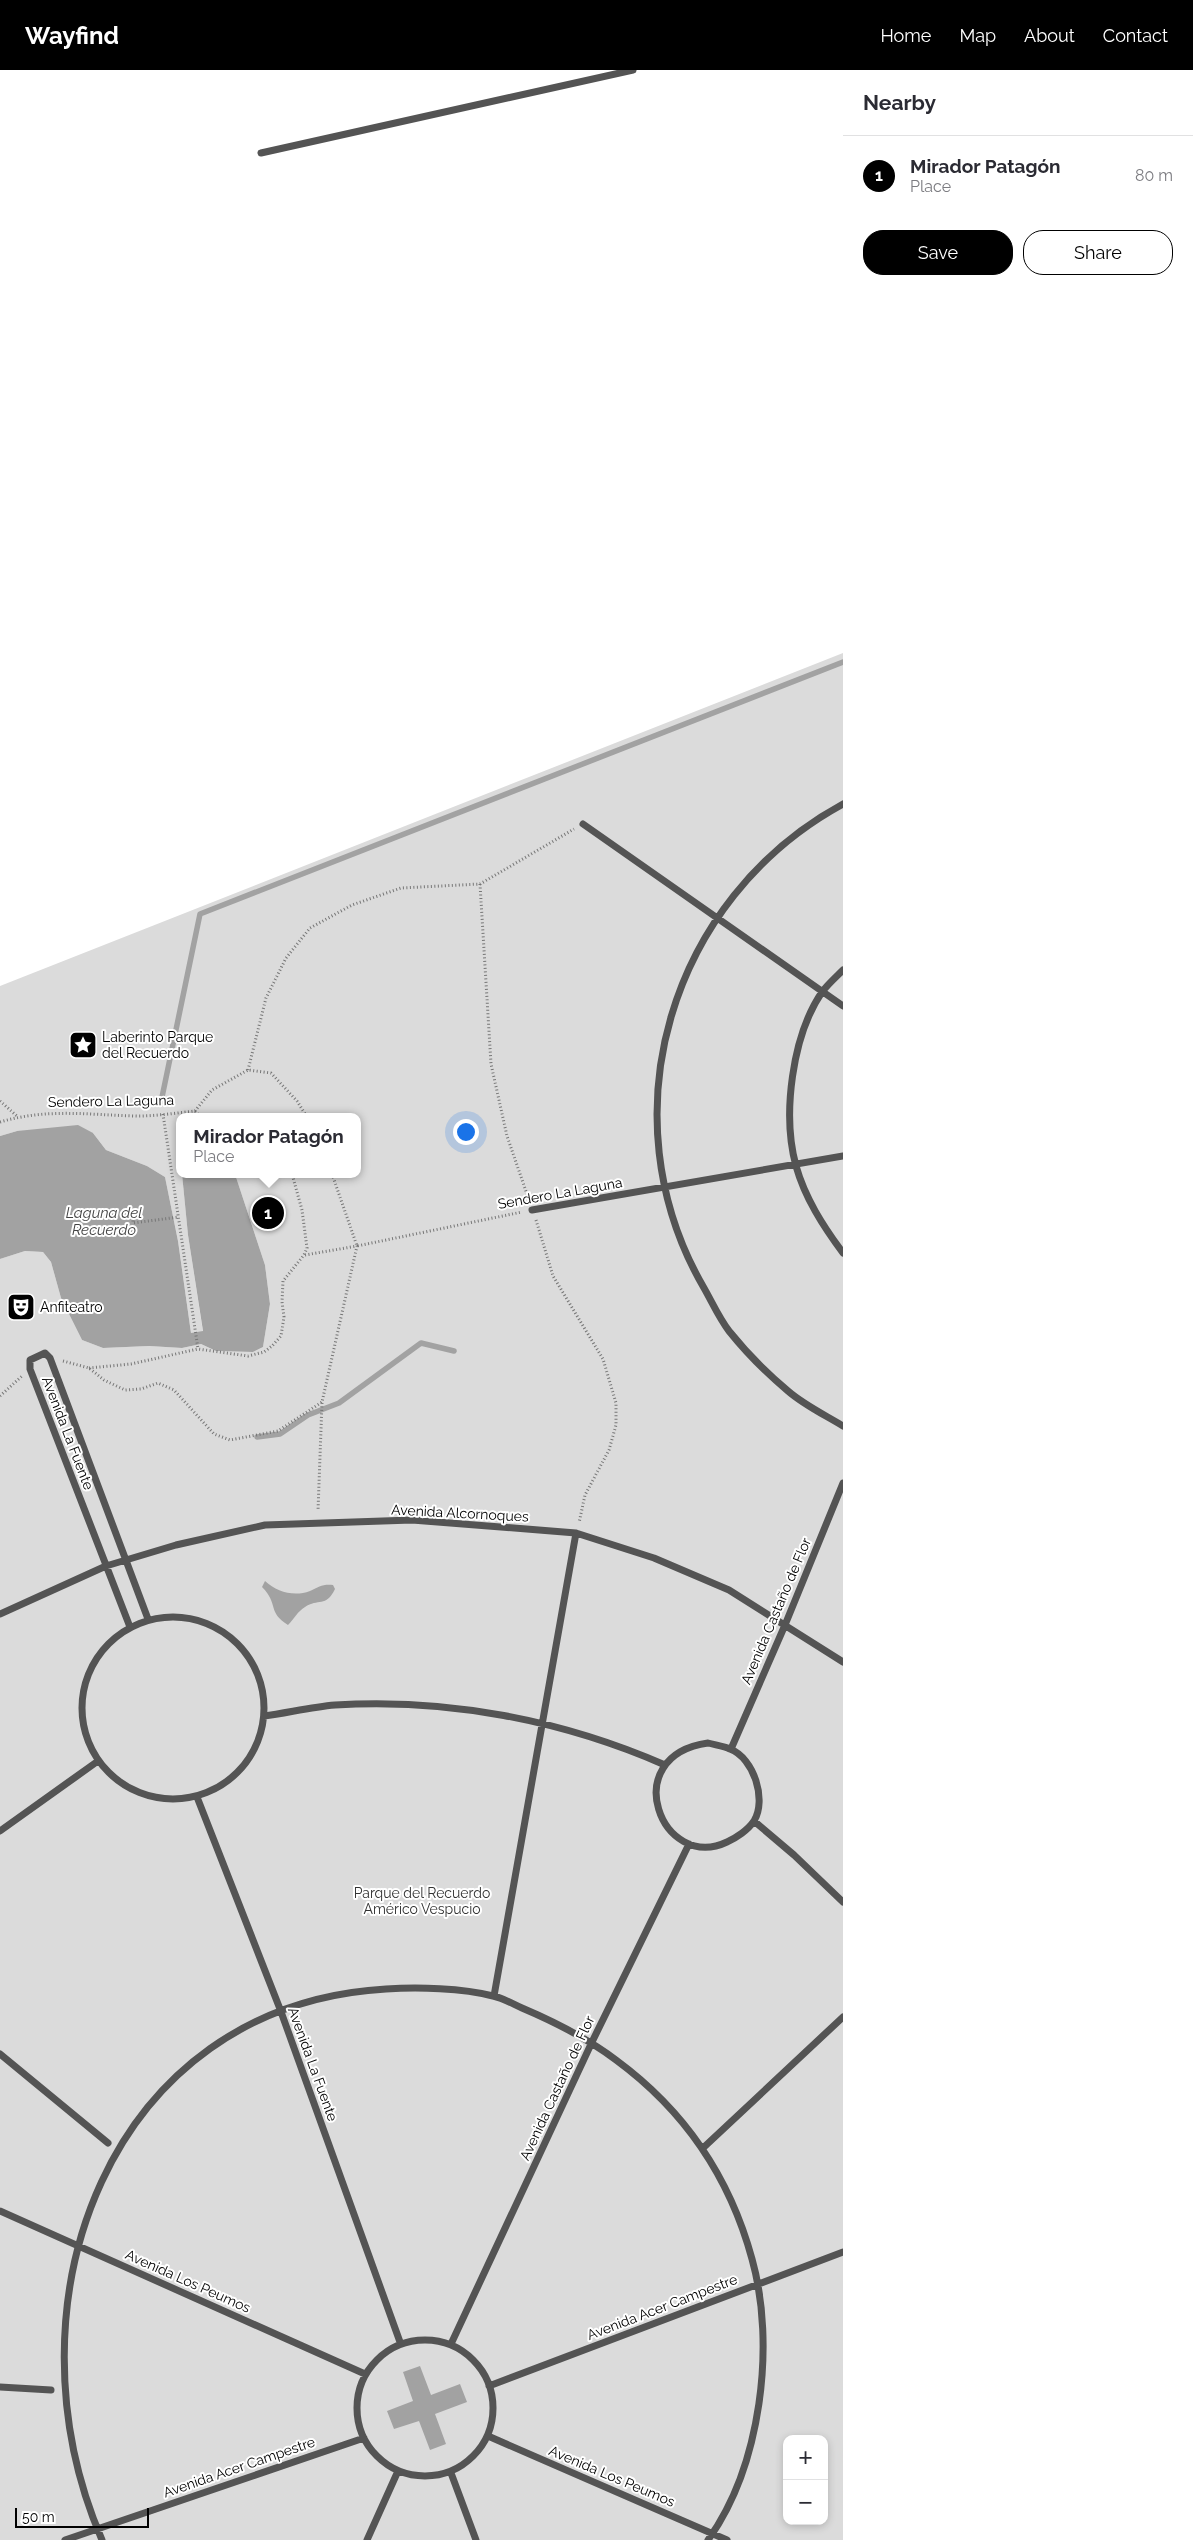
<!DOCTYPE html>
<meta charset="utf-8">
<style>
:root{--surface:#fff;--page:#f2f2f3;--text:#2b2b33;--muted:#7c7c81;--line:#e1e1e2;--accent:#000}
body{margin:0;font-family:Raleway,sans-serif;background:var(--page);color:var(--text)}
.controls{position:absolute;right:15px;bottom:15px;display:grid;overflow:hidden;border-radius:10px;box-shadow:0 2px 8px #0003}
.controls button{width:45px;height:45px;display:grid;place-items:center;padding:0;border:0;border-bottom:1px solid var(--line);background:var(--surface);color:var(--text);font:25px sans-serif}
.scale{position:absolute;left:15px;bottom:12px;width:134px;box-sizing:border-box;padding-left:5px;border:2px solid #000;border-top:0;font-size:14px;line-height:18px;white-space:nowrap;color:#000;-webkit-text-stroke:4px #fff;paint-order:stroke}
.you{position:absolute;left:465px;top:1061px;width:18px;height:18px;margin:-12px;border:4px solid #fff;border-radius:50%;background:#1a73e8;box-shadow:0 0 0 8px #1a73e833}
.badge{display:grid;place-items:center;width:32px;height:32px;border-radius:50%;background:var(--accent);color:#fff;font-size:16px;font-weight:700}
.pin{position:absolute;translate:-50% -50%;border:2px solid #fff;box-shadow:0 1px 5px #0006}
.popup{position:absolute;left:176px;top:1043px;width:185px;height:65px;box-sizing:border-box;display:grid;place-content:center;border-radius:10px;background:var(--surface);filter:drop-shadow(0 1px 4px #0005);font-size:16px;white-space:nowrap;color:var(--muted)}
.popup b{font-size:19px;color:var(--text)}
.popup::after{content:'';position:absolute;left:50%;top:100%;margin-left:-10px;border:10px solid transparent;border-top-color:var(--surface)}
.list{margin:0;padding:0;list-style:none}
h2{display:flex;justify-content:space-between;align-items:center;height:65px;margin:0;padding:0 20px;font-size:21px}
h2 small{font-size:16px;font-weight:400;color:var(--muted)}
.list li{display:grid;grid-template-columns:32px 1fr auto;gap:15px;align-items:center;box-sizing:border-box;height:80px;padding:0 20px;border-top:1px solid var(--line)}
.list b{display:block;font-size:19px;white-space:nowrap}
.list p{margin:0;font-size:16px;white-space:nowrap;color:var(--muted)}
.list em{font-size:16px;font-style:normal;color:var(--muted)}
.actions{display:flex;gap:10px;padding:15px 20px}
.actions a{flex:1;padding:11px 0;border:1px solid var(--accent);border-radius:20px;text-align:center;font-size:18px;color:var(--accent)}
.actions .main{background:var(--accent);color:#fff}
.map{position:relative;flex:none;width:843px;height:2470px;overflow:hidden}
header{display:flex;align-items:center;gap:30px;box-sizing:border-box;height:70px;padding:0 25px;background:var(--accent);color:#fff}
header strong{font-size:24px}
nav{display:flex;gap:28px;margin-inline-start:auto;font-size:18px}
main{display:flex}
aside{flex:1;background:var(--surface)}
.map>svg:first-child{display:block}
.green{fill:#dbdbdb;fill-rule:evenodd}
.water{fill:#a2a2a2}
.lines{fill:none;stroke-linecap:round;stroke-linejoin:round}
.stream{stroke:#a2a2a2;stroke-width:5.5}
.path{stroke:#767676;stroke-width:3;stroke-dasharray:1 2.5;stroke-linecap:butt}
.service{stroke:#545454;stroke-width:7}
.labels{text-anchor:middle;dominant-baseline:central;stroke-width:4;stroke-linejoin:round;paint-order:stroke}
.poi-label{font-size:14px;fill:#000;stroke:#fff;text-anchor:start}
.street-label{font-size:14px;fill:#000;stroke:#fff}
.park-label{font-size:14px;fill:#323232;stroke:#fff}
.water-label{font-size:15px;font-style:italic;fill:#434343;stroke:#fff}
</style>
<header>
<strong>Wayfind</strong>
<nav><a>Home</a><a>Map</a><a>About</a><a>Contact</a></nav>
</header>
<main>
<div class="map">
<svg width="843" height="2470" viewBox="0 0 843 2470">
<rect width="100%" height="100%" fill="#fff"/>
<path class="green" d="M843 583V2470H0V1189L25 1181 43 1182 51 1192 61 1228 82 1270 103 1278 149 1276 182 1278 201 1274 216 1281 253 1282 263 1277 270 1234 265 1195 235 1104H357V1047H179V1104H182L188 1165 203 1262 191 1263 178 1171 165 1107 147 1096 106 1080 93 1063 17 1061 0 1066V916ZM787 2369H824V2451H787Z"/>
<path class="water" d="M78 1055 93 1063 106 1080 147 1096 165 1107 178 1171 191 1263 203 1261 188 1165 182 1104H235L265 1195 270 1234 263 1277 253 1282 216 1281 201 1274 182 1278 149 1276 103 1278 82 1270 61 1228 51 1192 43 1182 25 1181 0 1189V1066L17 1061Z
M265 1511C277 1522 294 1527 310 1521 319 1517 322 1514 333 1515L335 1519C326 1538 318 1528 305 1537 298 1541 294 1549 288 1555 267 1542 279 1534 262 1517Z
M420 2296 431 2325 460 2314 467 2332 435 2344 446 2374 430 2380 419 2351 394 2359 387 2341 413 2331 403 2302Z"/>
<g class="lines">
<path class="stream" d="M161 1032 200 844 843 592
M257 1367 280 1364 308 1345 339 1333 421 1273 454 1281"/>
<path class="path" d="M480 814 491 994 507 1066 529 1130
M248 1000 266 928 286 888 310 858 352 835 401 818 480 814 574 759
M0 1031 18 1047
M195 1041 201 1047
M163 1044 198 1279
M0 1052C48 1038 89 1045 137 1046 157 1046 176 1043 195 1041L212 1020 248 1000 271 1003 297 1031 307 1047
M332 1104 357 1176 522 1142
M133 1140V1153L179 1147
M536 1150 553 1206 603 1289 616 1333V1355L609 1380 585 1425 579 1453
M305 1185 357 1176 322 1332 318 1441
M63 1291 89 1298 104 1310 125 1320 141 1319 158 1313 174 1320 214 1364 230 1370 278 1361 322 1332
M89 1298 131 1294 198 1279 248 1286 264 1282 272 1276 281 1266 284 1247 282 1232 283 1211 304 1185 307 1178 302 1140 292 1104
M0 1326 22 1306"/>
<path class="service" d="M261 83 633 0
M843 734C670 828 604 1046 704 1218 712 1232 719 1248 729 1261 745 1281 769 1305 788 1321 804 1335 825 1345 843 1356
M583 754 843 936
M843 900C836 907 828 914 822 922 792 966 782 1045 796 1096 805 1128 823 1156 843 1183
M532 1140 843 1086
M0 1544 106 1496 176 1475 265 1455 412 1450 576 1463 654 1488 729 1520 843 1592
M82 1638a91 91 0 1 1 182 0a91 91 0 1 1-182 0Z
M130 1557 30 1299V1290L45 1283 50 1288 148 1549
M264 1646C287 1643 311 1637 335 1635 448 1628 562 1650 665 1695
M708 1673C715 1675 724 1676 730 1679 754 1688 767 1730 754 1751 748 1760 736 1768 727 1772 662 1803 616 1686 708 1673Z
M731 1679 785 1555 843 1413
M197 1727 280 1939 400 2272
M754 1751 794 1785 843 1832
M0 1761 98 1691
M494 1926 576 1463
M0 1984 108 2073
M703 2078 843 1947
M0 2141 365 2304
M357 2338a68 68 0 1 1 136 0a68 68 0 1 1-136 0Z
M451 2274 592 1972 689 1774
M489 2316 843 2182
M0 2317 51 2320
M488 2366 727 2470
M451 2403 476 2470
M65 2470 364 2368
M102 2470C0 2234 108 1935 386 1919 418 1917 462 1918 493 1926 503 1928 513 1934 522 1938 555 1952 587 1968 616 1990 684 2040 730 2108 752 2189 776 2275 761 2396 708 2470
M367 2470 398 2401"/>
</g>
<defs>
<symbol id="sight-square" viewBox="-11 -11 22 22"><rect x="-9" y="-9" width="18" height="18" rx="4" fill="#000" stroke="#fff"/><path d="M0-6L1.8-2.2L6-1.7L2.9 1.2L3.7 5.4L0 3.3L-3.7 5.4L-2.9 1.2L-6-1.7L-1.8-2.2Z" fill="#fff"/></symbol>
<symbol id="theatre-square" viewBox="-11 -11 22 22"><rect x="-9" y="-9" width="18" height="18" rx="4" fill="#000" stroke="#fff"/><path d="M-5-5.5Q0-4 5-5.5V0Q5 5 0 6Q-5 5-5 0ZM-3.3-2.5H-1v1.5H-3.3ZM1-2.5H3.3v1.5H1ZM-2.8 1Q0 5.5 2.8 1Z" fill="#fff"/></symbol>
</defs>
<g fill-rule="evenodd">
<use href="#sight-square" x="67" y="959" width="32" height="32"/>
<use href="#theatre-square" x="5" y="1221" width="32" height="32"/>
</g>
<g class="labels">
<g class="poi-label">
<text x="102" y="967">Laberinto Parque<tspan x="102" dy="16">del Recuerdo</tspan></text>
<text x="40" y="1237">Anfiteatro</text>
</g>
<g class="street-label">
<text transform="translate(111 1031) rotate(-1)">Sendero La Laguna</text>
<text transform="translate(560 1123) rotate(-10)">Sendero La Laguna</text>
<text transform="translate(68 1363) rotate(69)">Avenida La Fuente</text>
<text transform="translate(460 1443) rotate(3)">Avenida Alcornoques</text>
<text transform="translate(776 1541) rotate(-67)">Avenida Castaño de Flor</text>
<text transform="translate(313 1994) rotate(70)">Avenida La Fuente</text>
<text transform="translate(557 2018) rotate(-65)">Avenida Castaño de Flor</text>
<text transform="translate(188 2211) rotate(24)">Avenida Los Peumos</text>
<text transform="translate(662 2237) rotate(-21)">Avenida Acer Campestre</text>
<text transform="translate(239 2397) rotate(-19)">Avenida Acer Campestre</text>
<text transform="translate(612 2406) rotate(23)">Avenida Los Peumos</text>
</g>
<g class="park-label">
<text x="422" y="1823">Parque del Recuerdo<tspan x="422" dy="16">Américo Vespucio</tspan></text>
</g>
<g class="water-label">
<text x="104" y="1143">Laguna del<tspan x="104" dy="17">Recuerdo</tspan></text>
</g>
</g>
</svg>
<div class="controls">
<button>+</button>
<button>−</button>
</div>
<div class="scale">50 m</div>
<div class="you"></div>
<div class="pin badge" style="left:268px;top:1143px">1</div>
<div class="popup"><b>Mirador Patagón</b>Place</div>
</div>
<aside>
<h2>Nearby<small></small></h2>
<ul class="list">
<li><span class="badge">1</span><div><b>Mirador Patagón</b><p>Place</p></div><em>80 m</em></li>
</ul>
<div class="actions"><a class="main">Save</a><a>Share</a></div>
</aside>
</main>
